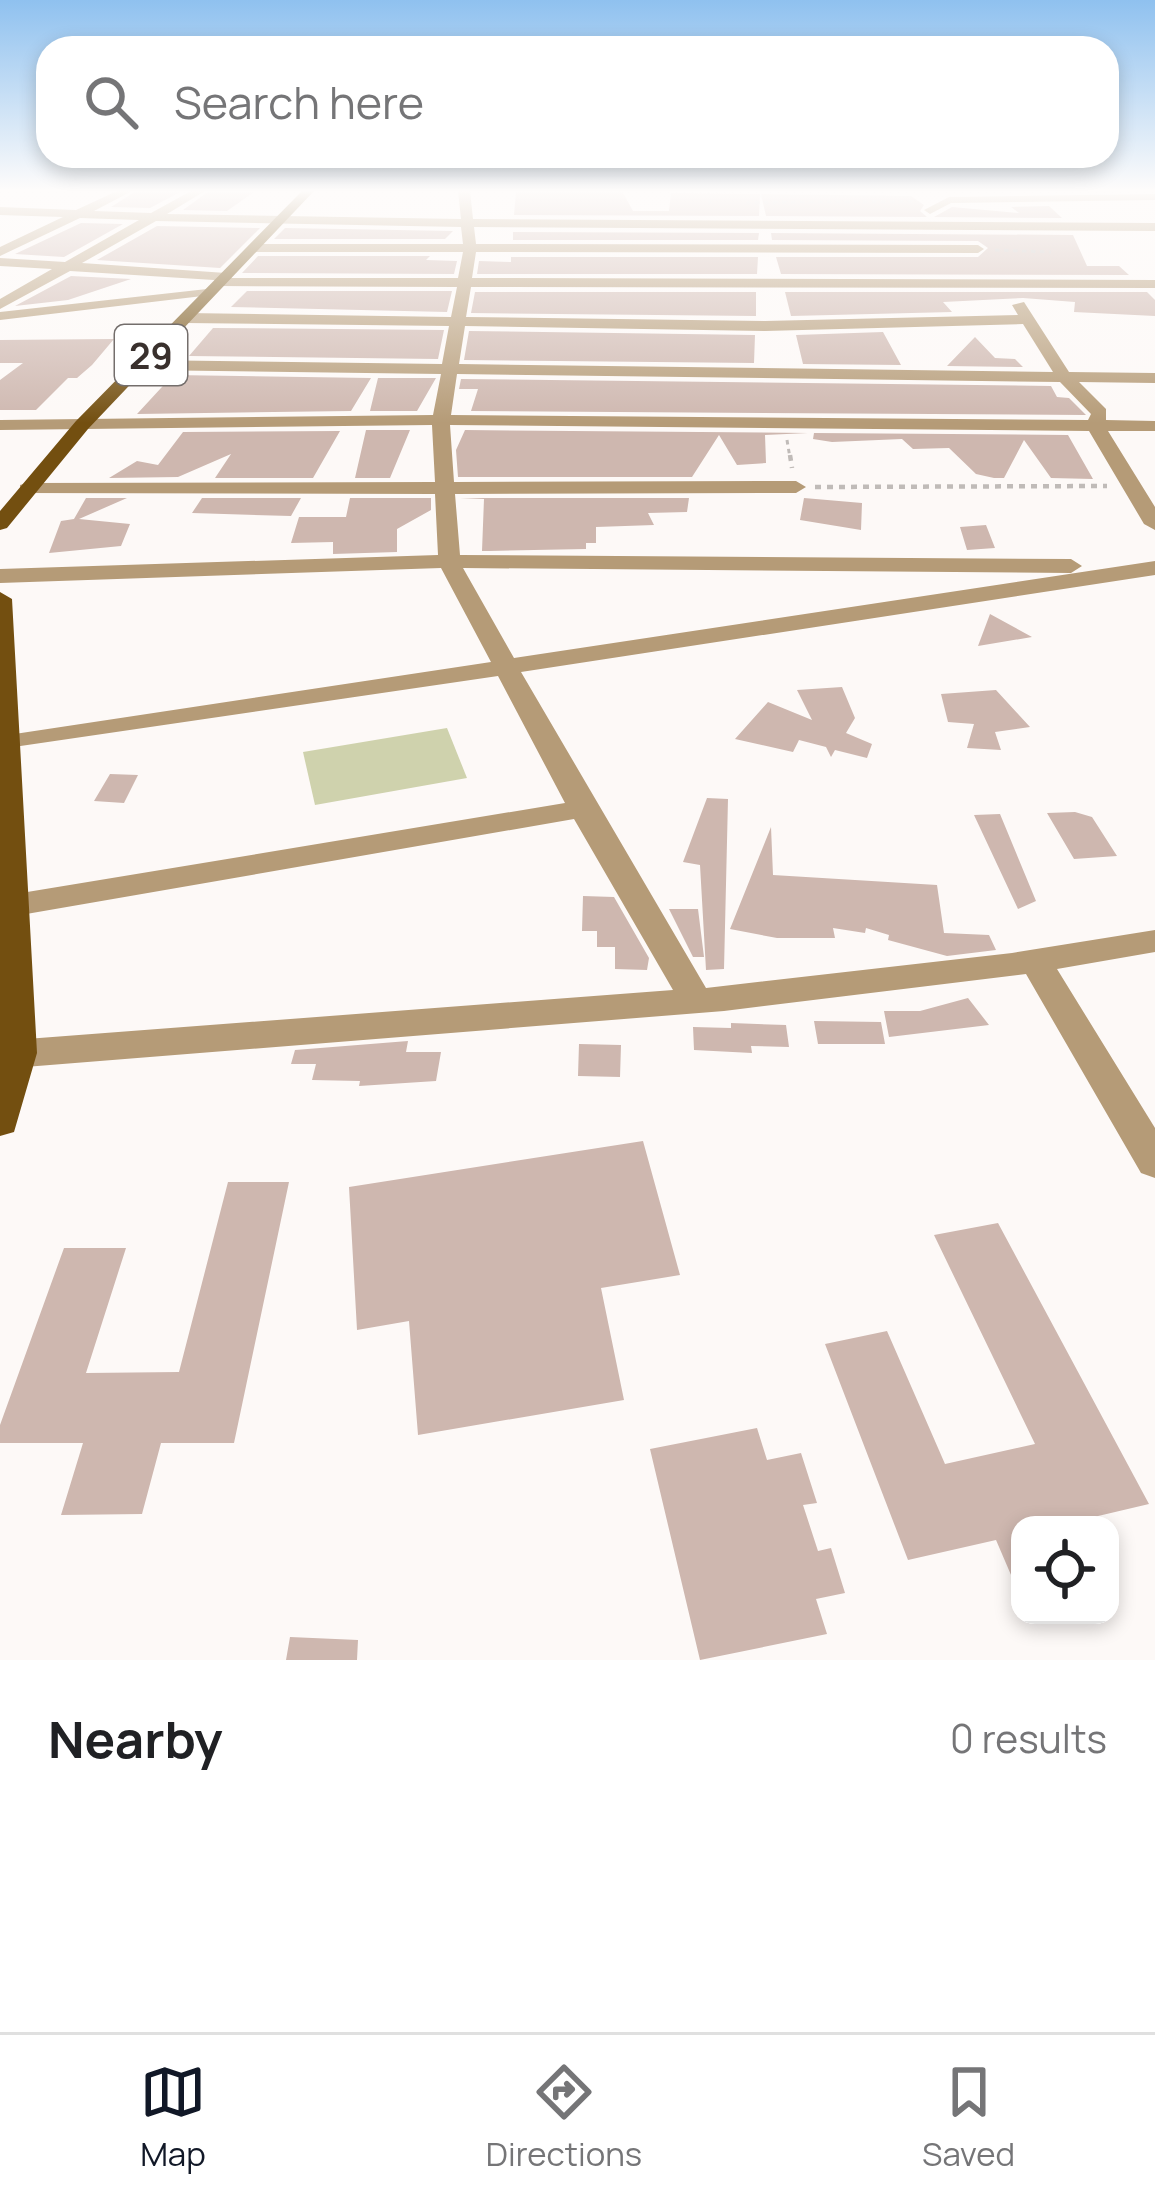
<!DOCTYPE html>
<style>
:root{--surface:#fff;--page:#f2f2f2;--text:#202124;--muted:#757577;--line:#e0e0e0;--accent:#111827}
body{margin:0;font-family:Manrope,sans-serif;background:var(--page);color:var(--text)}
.controls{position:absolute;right:36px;bottom:36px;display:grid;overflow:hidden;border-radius:24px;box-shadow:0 6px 18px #0003}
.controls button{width:108px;height:108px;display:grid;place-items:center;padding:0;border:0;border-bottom:3px solid var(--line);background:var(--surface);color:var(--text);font:60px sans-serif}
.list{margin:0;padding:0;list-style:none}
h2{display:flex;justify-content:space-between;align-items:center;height:156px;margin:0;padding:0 48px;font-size:51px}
h2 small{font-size:39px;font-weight:400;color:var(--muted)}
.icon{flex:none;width:66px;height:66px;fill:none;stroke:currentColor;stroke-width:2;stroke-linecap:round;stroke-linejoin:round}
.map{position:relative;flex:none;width:1155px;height:1660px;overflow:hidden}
.search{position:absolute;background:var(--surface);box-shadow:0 6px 18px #0003;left:36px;right:36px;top:36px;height:132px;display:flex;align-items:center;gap:30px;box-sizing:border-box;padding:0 42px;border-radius:36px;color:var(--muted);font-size:45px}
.sheet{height:372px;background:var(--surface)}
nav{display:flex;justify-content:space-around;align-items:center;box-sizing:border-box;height:168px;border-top:3px solid var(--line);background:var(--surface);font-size:33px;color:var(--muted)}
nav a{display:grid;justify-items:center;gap:6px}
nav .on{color:var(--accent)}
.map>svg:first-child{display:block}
.green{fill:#cfd2ad}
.building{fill:#ceb7af}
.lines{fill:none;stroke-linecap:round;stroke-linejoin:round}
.path-far1{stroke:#c0bbb8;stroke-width:3;stroke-dasharray:4.5 4.5;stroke-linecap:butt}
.path{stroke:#c0bbb8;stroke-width:4.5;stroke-dasharray:6 6;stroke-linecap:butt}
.minor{fill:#b59b77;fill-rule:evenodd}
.major{fill:#734f10;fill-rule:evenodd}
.labels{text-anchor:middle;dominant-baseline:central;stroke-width:10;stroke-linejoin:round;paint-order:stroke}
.shield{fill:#fff;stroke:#746e6c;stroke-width:3}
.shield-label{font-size:36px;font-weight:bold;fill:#39302d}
</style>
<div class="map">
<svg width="1155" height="1660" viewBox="0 0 1155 1660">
<rect width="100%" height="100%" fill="#fdf9f7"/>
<path class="green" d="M447 728 467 778 315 805 303 752Z"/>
<path class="building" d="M136 191H182L150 208 111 207Z
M209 191H217L254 192 227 211 183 210Z
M516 191H622L633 211H669L671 193 760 194 759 216 514 215Z
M761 194 911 196 924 205 920 211 927 217 766 216Z
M1049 206 1062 218 934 217 952 207 1019 213 1011 207Z
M81 223 123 224 64 257 15 254Z
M157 226 260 228 220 268 97 260Z
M285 228 453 231 445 239H274Z
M513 232 759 233 758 240H513Z
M771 233 1073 235 1087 266H1119L1129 275 781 274 776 257H978L988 248 978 241 772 240Z
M258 256H430L426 260 457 261 454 274 242 273Z
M511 257H758L757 274H477L479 261 511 262Z
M71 276 131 279 68 300 15 306Z
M247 291H452L447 312 231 307Z
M475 292H756V316L471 313Z
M785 292H1147L1155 300V316L1074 312 1075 302 1023 298 943 302 952 312 791 316Z
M213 328 444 330 438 359 189 356Z
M469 331 755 335 754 363 464 360Z
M883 332 901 365 803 364 796 335Z
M975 337 995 358 1015 359 1023 367 947 366Z
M114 339 92 365 77 378H68L36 410H0V380L23 363H0V340Z
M173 375 371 378 351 411 137 414Z
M378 378H436L417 411H370Z
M461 379 1051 386 1057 397 1069 398 1086 415 471 411 478 389H459Z
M366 430H410L390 478H355Z
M465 430 808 433 765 435 766 463 737 465 719 435 692 477H458L456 450Z
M340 431 313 478H215L231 454 178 477 109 478 137 461 158 465 183 432Z
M814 433 1068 435 1093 479 1051 478 1024 440 1004 478H994L976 474 949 448 913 449 902 439 832 442 813 439Z
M86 498H127L79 519 130 524 121 546 49 553 61 521 74 519Z
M202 498H301L291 516 192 513Z
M350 498H431V510L397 529V552L333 554V542L291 543 299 517H346Z
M460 498H689L687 512 648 513 654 525 596 527V543H586V549L489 551H482L484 499Z
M804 498 862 503 861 530 800 520Z
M986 525 995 548 967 550 960 527Z
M990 614 1032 637 978 646Z
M842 687 855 718 846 733 872 744 867 758 835 750 831 757 826 747 799 740 793 752 735 739 768 702 812 720 797 690Z
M996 690 1030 727 995 732 1001 750 967 748 974 724 948 722 941 694Z
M110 774 138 775 124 803 94 801Z
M707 798 728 799 724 969 706 970 700 865 683 862Z
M1075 812 1092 817 1117 856 1074 859 1047 813Z
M1000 814 1036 901 1018 909 974 815Z
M771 827 773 875 937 885 944 933 989 935 996 950 947 956 888 940 889 935 866 928 865 933 833 928 835 938H777L730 929Z
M583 896 614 897 649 958 647 970 615 969V947H597V931H582Z
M669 909H698L704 957H693Z
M968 998 989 1025 889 1037 884 1011H920Z
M814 1021 881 1022 885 1044H818Z
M731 1023 786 1025 789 1047 751 1046 752 1053 694 1050 693 1027 731 1028Z
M408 1041 406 1052H441L436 1081 359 1086 360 1081 312 1080 316 1064H291L295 1050Z
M579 1044 621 1045 620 1077 578 1076Z
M643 1141 680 1275 601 1288 624 1400 418 1435 409 1321 357 1330 349 1187Z
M228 1182H289L234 1443H161L142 1514 61 1515 83 1443H0V1425L64 1248H126L86 1373 179 1372Z
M998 1223 1149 1504 1060 1525H1020V1596L996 1540 908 1560 825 1344 887 1331 945 1464 1035 1444 934 1235Z
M757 1428 767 1460 801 1453 817 1503 803 1505 818 1551 831 1548 845 1593 816 1599 827 1634 700 1660 650 1449Z
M290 1637 358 1640 357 1660H286Z"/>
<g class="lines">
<path class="path-far1" d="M708 191 711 209
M746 203 913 201
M995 250 1051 252
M787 440 790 458"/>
<path class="path" d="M790 455 792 468
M815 487 1107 486"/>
<path class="minor" d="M117 191H132L94 211 151 213 191 191H205L167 214 461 219 458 191H470L473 219 1155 223V231L474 227 476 244 978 245 984 249 978 253 476 252 472 278 1155 280V288L471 287 466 317 765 321 1018 315 1012 305 1024 302 1069 372 1155 373V383L1079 382 1106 409V420L1155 421V431H1108L1155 507V530L1144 524 1089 431 450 425 454 482 796 481 806 487 796 493 455 494 460 555 1071 559 1082 566 1071 573 463 568 514 658 1155 561V575L521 672 706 988 1012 953 1155 930V952L1057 969 1155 1128V1178L1141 1173 1026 974 724 1011 0 1069V1041L673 990 574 819 9 917 0 914V898L9 895 565 803 498 676 0 749V737L8 735 491 662 441 568 0 583V569L438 555 435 494 20 493V485L27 483 435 482 432 425 0 430V420L433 415 441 374 142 370 134 365 142 360 442 364 449 326 186 323 178 318 186 313 451 317 457 287 220 286 214 280 70 271 0 309V299L52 269 0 266V258L65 262 139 220 80 218 0 256V247L63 217 0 215V207L76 210ZM156 221 461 227 463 244H254L248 248 254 252H463L458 278H232L226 273 82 263ZM1023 324 1053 372 459 364 465 326 765 331ZM457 374 1060 382 1091 414 1088 420 451 415Z
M1155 194V200L951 203 930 214 924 210 949 197Z
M216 288 211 295 0 320V312Z"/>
<path class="major" d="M302 191H314L88 429 7 528 0 530V511L76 421Z
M0 592 12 599 37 1053 14 1132 0 1136Z"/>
</g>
<linearGradient id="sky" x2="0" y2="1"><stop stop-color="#8fc1ef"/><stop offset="0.45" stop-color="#fefcfb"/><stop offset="1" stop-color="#fefcfb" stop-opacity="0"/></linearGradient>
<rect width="1155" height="423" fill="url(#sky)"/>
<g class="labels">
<rect class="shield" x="115" y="325" width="72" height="60" rx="9"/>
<g class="shield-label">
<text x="151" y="355">29</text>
</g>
</g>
</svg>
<div class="controls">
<button><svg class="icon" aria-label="locate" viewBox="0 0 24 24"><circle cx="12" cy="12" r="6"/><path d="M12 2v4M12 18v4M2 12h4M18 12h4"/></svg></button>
</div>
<div class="search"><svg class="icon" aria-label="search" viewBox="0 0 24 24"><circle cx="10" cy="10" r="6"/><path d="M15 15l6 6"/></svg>Search here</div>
</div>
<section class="sheet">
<h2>Nearby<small>0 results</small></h2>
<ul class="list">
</ul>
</section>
<nav>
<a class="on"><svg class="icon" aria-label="map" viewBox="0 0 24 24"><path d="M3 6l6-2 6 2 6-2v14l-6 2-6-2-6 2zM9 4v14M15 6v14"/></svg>Map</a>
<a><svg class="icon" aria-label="directions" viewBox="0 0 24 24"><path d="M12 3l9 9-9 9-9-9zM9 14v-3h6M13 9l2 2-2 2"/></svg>Directions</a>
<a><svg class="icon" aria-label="saved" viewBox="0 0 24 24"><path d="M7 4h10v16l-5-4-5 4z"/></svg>Saved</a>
</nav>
